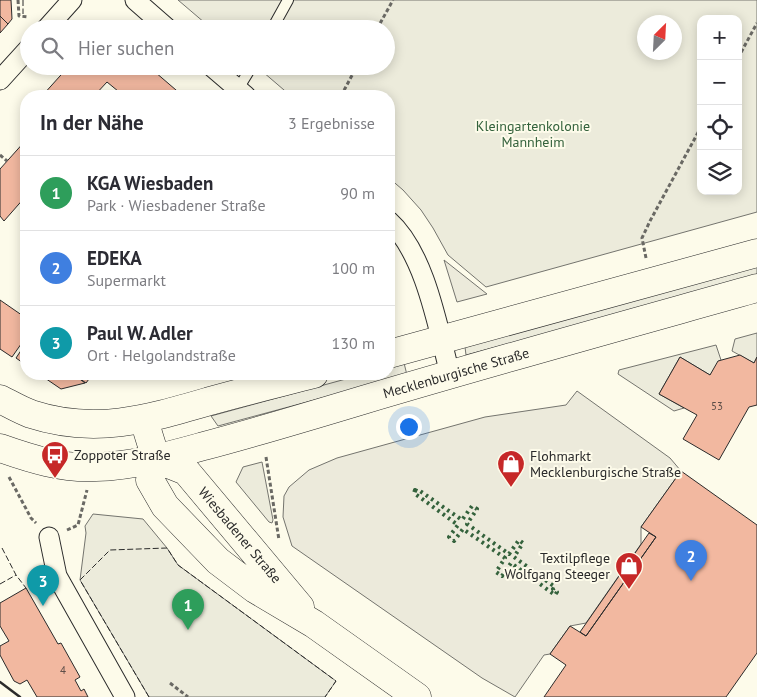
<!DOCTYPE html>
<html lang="de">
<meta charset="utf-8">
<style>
:root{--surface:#fff;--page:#f2f2f3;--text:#2b2b33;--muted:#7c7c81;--line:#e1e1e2;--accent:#c62828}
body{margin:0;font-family:"PT Sans",sans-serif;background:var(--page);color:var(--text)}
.controls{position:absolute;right:15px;top:15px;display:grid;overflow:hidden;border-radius:10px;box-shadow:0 2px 12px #0003}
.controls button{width:45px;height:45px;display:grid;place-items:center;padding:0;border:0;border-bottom:1px solid var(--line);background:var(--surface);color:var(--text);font:25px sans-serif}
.compass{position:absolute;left:637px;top:15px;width:45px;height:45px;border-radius:50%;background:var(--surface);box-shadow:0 2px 12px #0003;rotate:24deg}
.you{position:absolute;left:408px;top:426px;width:18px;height:18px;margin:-12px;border:4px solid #fff;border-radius:50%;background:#1a73e8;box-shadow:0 0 0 8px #1a73e833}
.badge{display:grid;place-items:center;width:32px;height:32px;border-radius:50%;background:var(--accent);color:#fff;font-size:16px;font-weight:700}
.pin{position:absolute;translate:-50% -41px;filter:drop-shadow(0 1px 2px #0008)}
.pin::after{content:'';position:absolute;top:26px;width:18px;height:15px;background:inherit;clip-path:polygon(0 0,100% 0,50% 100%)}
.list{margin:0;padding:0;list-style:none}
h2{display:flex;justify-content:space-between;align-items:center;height:65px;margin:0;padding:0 20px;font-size:21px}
h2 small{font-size:16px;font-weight:400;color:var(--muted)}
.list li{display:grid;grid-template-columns:32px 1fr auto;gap:15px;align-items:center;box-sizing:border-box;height:75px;padding:0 20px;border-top:1px solid var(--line)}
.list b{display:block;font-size:19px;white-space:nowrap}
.list p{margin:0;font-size:16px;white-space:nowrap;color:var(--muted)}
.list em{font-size:16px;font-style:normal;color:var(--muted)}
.icon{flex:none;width:28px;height:28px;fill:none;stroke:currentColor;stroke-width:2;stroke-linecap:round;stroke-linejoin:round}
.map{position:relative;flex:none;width:757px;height:697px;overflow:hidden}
.search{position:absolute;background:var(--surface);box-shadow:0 2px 12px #0003;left:20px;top:20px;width:375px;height:55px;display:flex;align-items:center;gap:12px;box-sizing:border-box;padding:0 18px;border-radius:28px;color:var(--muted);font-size:19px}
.panel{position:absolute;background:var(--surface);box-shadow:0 2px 12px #0003;left:20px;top:90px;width:375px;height:290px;border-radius:20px}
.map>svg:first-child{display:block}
.green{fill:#ecebdb;stroke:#74746e;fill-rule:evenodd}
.parking{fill:#eceadb;stroke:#74746e}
.building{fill:#f2b8a0;stroke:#2b2b2b}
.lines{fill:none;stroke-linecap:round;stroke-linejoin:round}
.lane-casing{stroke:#2b2b2b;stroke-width:12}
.street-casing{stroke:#2b2b2b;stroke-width:21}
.secondary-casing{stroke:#2b2b2b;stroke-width:29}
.path{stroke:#6a6964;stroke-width:3;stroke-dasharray:4 2.5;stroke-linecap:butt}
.lane{stroke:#fdfbea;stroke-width:10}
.street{stroke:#fdfbea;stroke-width:19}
.secondary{stroke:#fdfbea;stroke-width:28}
.hedge{stroke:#34623c;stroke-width:4;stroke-dasharray:2.5 4;stroke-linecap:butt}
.fence{stroke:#2b2b2b;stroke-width:1;stroke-dasharray:6 2.5;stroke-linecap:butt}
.wall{stroke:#2b2b2b;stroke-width:2.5}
.labels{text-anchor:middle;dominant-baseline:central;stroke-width:4;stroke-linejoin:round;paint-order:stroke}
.number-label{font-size:11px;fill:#5d4e48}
.park-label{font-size:14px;fill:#34623c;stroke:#fdfbea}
.street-label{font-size:14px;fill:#2b2b2b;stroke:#fdfbea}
.poi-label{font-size:14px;fill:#2b2b2b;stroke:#fdfbea;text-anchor:start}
</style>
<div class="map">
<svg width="757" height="697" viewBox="0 0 757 697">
<rect width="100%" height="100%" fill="#fdfbea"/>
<path class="green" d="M178 0H757V212L486 287 448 255 433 228 421 210 403 190 389 178V96H291L256 66H386V29H212ZM701 19H738V191H701ZM644 22H674V52H644Z
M757 266V278L466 355 465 347Z
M757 333V357L754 363 732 351 735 339Z
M716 345 721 360 710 375 680 357 659 394 684 408 674 411 618 374 619 370Z
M404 363 407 375 218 426 211 416 364 374H389V367Z
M262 462 273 520 272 523 269 522 236 482 243 467Z
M93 514 143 519 167 548 178 565 336 681 325 697H149L80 580 86 533 85 526Z"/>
<path class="parking" d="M444 260 487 294 457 302Z
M577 391 670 458 681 471 641 527V544L586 623 570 626 550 654 544 655 515 697 482 678 292 546 283 517 284 496 289 487 309 470 337 458 485 417 566 405Z"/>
<path class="building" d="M0 0H11L12 19 8 24 0 16Z
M0 16 8 24 0 33Z
M69 66H148L183 96H124L107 82 94 96H42Z
M26 140V196L4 221 0 216V169Z
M0 300 26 318V337L12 357 0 349Z
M26 343V365L16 358Z
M740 355 754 363 757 357V405L749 407 719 460 683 439 697 415 659 394 680 357 710 375 718 361Z
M39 374H73L85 383 61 389Z
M73 374H120L103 379 102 375 89 379 86 383Z
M681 471 757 525V653L726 697H544L566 665 550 654 570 626 586 636 656 537 641 527Z
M649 533 656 537 586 636 580 632Z
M26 588 58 644 61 643 80 677 75 680 81 691 84 689 88 697H37L27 680 20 684 14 681 0 655V646L9 641 0 626V603Z"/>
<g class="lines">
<defs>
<path id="lane" d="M272 29 288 0
M238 89 252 66"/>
<path id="street" d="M135 0 168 29
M46 29 72 0
M211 66 246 96
M0 80 29 48
M389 221C425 253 438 328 450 374
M49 537 57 576 125 697"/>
<path id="secondary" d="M389 354 757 253
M0 399C10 404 20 410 31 414 95 435 148 419 210 401 245 391 279 383 314 374
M144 420 156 459 150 480 165 506 218 561 255 589 314 624 417 697
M0 448C31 459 63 469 96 467 133 466 168 456 204 446 257 432 310 416 363 400 494 361 625 325 757 288
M156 459 186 471 300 607"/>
</defs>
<use href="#lane" class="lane-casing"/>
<use href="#street" class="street-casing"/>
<use href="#secondary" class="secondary-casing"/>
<path class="path" d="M18 0 19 16 28 17
M377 29 393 0
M738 58 757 23
M341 96 357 66
M0 155 7 161
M646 258 642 238 650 221 701 127
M266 457 279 540
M9 477 31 518 36 523
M67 530 78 525 87 490
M170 683 188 697"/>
<use href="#lane" class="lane"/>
<use href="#street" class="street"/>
<use href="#secondary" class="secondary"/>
<path class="hedge" d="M415 490 419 492 420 491 462 520 472 506 477 509 467 524 509 554 519 540 523 543 514 557 555 587 553 589 557 592 555 595 511 563 502 576 496 572 505 558 463 529 454 541 449 537 458 525 414 493Z"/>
<path class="fence" d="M23 0V14
M2 548 16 575 26 588
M0 584 16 575
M149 697 80 580 110 550 167 548 178 565 336 681 325 697"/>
<path class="wall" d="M0 682 20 697"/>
</g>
<defs>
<symbol id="bus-pin" viewBox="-11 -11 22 30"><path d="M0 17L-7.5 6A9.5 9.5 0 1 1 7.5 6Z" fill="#c62828" stroke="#fdfbea"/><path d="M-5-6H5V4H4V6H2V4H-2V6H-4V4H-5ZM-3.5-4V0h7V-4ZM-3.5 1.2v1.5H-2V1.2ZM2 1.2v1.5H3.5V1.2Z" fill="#fff"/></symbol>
<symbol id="shop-pin" viewBox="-11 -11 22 30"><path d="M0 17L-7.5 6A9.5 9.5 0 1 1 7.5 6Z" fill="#c62828" stroke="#fdfbea"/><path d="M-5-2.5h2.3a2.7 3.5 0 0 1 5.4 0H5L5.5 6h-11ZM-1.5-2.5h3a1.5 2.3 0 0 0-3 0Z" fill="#fff"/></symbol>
</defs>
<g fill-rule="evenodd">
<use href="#bus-pin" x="39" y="439" width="32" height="43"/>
<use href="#shop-pin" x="495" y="448" width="32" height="43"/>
<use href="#shop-pin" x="613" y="550" width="32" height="43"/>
</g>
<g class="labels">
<g class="number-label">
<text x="717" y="406">53</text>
<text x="63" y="670">4</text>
</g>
<g class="park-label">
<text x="533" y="126">Kleingartenkolonie<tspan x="533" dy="16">Mannheim</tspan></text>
</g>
<g class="street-label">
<text transform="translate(456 373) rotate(-16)">Mecklenburgische Straße</text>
<text transform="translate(240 535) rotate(50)">Wiesbadener Straße</text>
</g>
<g class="poi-label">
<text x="74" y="455">Zoppoter Straße</text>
<text x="530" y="456">Flohmarkt<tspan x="530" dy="16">Mecklenburgische Straße</tspan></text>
<text x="610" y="558" text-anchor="end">Textilpflege<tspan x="610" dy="16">Wolfgang Steeger</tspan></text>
</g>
</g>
</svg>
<div class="controls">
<button>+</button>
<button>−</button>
<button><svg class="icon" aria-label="locate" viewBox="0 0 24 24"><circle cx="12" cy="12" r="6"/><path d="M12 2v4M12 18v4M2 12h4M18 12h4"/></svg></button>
<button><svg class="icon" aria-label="layers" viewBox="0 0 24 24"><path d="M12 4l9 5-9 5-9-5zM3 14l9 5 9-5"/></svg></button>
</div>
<svg class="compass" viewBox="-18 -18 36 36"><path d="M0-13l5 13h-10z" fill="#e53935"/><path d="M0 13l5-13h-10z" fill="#7c7c81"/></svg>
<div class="you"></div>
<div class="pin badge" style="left:188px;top:630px;background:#2e9e5b">1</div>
<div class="pin badge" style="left:691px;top:581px;background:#3f7fe0">2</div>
<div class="pin badge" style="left:43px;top:606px;background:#0f9aa8">3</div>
<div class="search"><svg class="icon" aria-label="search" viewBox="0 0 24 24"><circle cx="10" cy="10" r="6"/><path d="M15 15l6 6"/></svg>Hier suchen</div>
<section class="panel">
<h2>In der Nähe<small>3 Ergebnisse</small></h2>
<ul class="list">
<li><span class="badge" style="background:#2e9e5b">1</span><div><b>KGA Wiesbaden</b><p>Park · Wiesbadener Straße</p></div><em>90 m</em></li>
<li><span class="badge" style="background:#3f7fe0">2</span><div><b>EDEKA</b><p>Supermarkt</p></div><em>100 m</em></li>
<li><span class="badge" style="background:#0f9aa8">3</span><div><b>Paul W. Adler</b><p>Ort · Helgolandstraße</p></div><em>130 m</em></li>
</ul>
</section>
</div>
